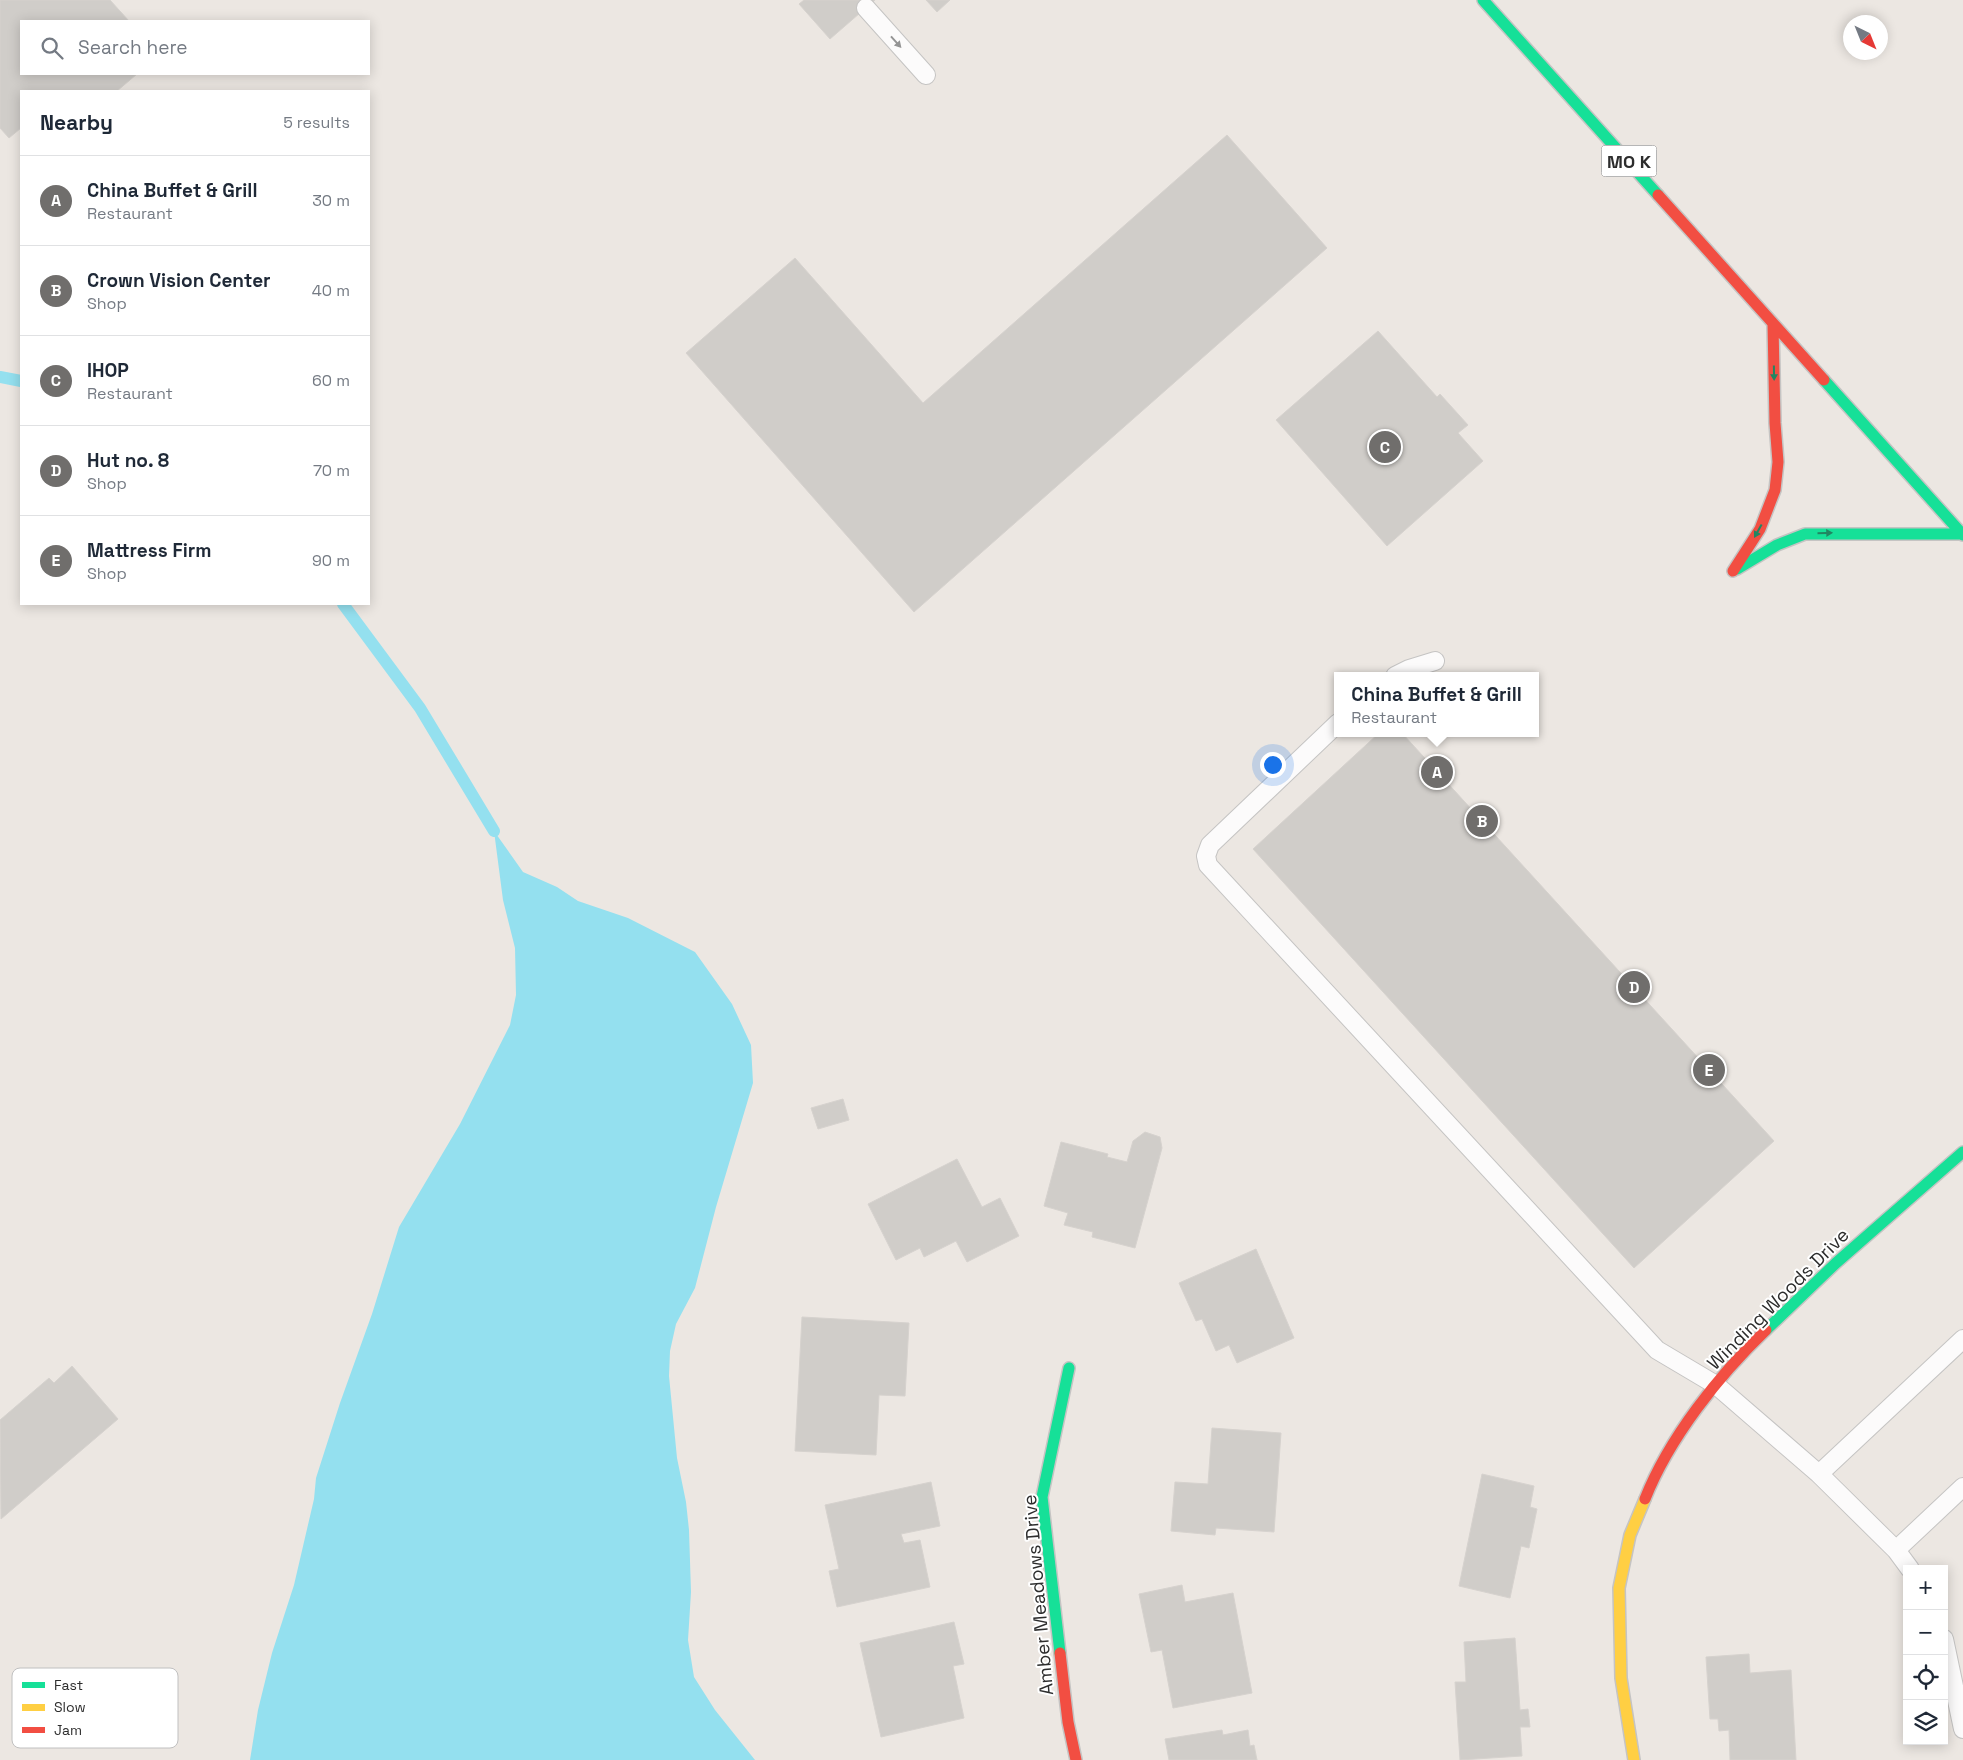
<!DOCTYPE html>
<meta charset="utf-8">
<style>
:root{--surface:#fff;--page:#f6f6f7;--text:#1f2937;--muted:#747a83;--line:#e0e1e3;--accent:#706e6c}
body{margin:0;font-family:"Space Grotesk",sans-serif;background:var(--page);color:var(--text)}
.controls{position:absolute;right:15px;bottom:15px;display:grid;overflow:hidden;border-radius:0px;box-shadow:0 2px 12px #0003}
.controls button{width:45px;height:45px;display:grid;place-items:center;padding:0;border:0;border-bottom:1px solid var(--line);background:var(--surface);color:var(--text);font:25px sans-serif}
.compass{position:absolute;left:1843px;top:15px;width:45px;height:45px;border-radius:50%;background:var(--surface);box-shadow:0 2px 12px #0003;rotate:137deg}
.you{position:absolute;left:1272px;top:764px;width:18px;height:18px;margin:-12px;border:4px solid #fff;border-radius:50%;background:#1a73e8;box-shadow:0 0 0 8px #1a73e833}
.badge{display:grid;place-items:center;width:32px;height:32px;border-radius:50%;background:var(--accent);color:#fff;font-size:16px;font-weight:700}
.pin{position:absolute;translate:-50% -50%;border:2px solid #fff;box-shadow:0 1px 5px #0006}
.popup{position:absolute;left:1334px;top:672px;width:205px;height:65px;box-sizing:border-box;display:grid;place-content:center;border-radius:0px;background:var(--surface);filter:drop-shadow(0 1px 4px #0005);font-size:16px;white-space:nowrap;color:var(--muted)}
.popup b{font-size:19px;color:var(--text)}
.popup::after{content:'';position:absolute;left:50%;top:100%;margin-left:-10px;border:10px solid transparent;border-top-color:var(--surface)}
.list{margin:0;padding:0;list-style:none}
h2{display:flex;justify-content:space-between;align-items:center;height:65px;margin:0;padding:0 20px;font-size:21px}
h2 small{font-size:16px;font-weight:400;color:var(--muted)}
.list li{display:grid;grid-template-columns:32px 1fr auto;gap:15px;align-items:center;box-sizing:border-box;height:90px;padding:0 20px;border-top:1px solid var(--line)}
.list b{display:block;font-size:19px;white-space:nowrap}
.list p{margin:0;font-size:16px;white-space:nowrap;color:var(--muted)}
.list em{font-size:16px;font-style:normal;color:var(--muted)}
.icon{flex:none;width:28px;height:28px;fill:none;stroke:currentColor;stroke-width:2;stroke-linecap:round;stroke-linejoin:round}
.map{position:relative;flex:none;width:1963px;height:1760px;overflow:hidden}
.search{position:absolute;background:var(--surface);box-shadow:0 2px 12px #0003;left:20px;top:20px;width:350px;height:55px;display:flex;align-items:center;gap:12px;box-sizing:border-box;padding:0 18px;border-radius:0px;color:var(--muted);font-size:19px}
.panel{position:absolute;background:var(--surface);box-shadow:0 2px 12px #0003;left:20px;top:90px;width:350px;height:515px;border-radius:0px}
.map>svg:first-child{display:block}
.water{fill:#94e0ef}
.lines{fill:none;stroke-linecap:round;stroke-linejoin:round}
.stream{stroke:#94e0ef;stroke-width:12}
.building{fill:#d0cdc9;stroke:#d6d2ce}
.lane-casing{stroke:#c5c4c3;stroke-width:20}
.fast-casing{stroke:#c5c4c3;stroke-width:14}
.slow-casing{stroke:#c5c4c3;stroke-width:14}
.jam-casing{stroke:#c5c4c3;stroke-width:14}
.lane{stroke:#fcfbfb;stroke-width:18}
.fast{stroke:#16e098;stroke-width:11}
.slow{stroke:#ffcf43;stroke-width:11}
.jam{stroke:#f24e42;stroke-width:11}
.oneway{fill:#949494}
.oneway2{fill:#228662}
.labels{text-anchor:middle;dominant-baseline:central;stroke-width:4;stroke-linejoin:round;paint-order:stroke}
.shield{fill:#fff;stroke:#6c6c6c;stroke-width:1}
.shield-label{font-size:18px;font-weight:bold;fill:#2d2d2d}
.street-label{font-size:19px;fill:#2d2d2d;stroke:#fff}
.key{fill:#fff;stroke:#c0c0c0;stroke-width:1}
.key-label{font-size:14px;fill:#2d2d2d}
</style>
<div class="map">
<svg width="1963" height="1760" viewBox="0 0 1963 1760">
<rect width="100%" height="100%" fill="#ece7e2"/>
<path class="water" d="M494 831 523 872 557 887 578 901 628 918 695 952 732 1004 751 1045 753 1083 716 1207 695 1288 676 1324 670 1351 669 1376 677 1458 686 1502 689 1530 691 1592 688 1640 694 1677 715 1710 755 1760H250L258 1710 272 1653 294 1585 314 1499 316 1478 340 1403 372 1314 399 1227 460 1124 510 1025 516 995 515 948 503 900Z"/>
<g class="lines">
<path class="stream" d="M0 377 21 381
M343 604 420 708 494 831"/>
</g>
<path class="building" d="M0 0H110L129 21H21V74H137L117 91H21V128L9 138 0 128Z
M804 0H875L830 39 799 4Z
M926 0H950L937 12Z
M1227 135 1327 248 914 612 686 353 795 258 923 403Z
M1378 331 1437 397 1440 394 1468 425 1458 433 1483 461 1387 546 1276 420Z
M1379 733H1402L1774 1141 1634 1268 1253 849Z
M843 1099 849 1120 818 1129 811 1108Z
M1145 1132 1160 1137 1162 1148 1135 1248 1092 1237 1093 1232 1064 1225 1068 1213 1044 1206 1061 1142 1108 1154 1107 1157 1127 1162 1133 1141Z
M957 1159 982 1207 1000 1198 1019 1236 967 1262 956 1241 924 1257 920 1248 896 1260 868 1204Z
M1256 1249 1294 1338 1237 1363 1229 1345 1216 1351 1202 1319 1196 1321 1179 1283Z
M802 1317 909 1323 905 1396 879 1395 876 1455 795 1451Z
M72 1366 118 1419 1 1519 0 1420 49 1378 54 1383Z
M1212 1428 1281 1433 1274 1532 1216 1528 1215 1535 1171 1531 1175 1482 1208 1484Z
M1482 1474 1534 1486 1530 1507 1537 1509 1529 1548 1521 1546 1510 1598 1459 1586Z
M931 1482 940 1526 901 1534 904 1543 920 1540 930 1587 837 1607 829 1571 839 1569 825 1505Z
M1182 1585 1185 1602 1233 1593 1252 1693 1173 1708 1162 1650 1151 1652 1139 1594Z
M954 1622 964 1664 953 1666 964 1718 881 1737 860 1643Z
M1515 1638 1520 1710 1528 1709 1530 1727H1520L1522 1756 1460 1760 1455 1682H1466L1464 1642Z
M1749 1654 1750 1673 1791 1670 1796 1760H1730L1729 1730 1719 1731 1718 1719H1710L1706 1657Z
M1222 1730 1223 1735 1248 1730 1250 1746 1254 1745 1257 1760H1169L1165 1739Z"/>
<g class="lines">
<defs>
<path id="lane" d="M866 8 926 75
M1395 676 1409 669 1435 661
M1338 723 1210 845 1206 856 1208 865 1657 1350 1716 1385 1819 1474 1896 1550 1910 1569
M1819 1474 1963 1339
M1896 1550 1963 1487
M1944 1639 1963 1729"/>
<path id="fast" d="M1483 0 1658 195
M1824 380 1963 535
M1737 569 1777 545 1805 534H1962
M1766 1330 1836 1263 1963 1152
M1060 1653 1042 1497 1069 1368"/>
<path id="slow" d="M1634 1760 1621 1678 1619 1588 1630 1535 1645 1499"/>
<path id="jam" d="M1658 195 1824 380
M1733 571 1760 529 1775 490 1778 462 1775 423 1773 324
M1645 1499C1669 1438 1719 1375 1766 1330
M1060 1653 1068 1722 1076 1760"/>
</defs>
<use href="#lane" class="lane-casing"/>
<use href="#fast" class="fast-casing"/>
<use href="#slow" class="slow-casing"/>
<use href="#jam" class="jam-casing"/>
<use href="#lane" class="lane"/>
<use href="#fast" class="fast"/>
<use href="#slow" class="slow"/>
<use href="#jam" class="jam"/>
</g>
<defs><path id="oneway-solid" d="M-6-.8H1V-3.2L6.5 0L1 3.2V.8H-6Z" transform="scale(1.25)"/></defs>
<use class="oneway" href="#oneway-solid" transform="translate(896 42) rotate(48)"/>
<g class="oneway2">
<use href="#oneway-solid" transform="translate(1774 373) rotate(89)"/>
<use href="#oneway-solid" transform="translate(1758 531) rotate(119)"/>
<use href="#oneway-solid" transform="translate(1825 533) rotate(-2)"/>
</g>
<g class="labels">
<rect class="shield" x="1601.5" y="145.5" width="55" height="31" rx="4"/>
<g class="shield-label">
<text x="1629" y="161">MO K</text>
</g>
<g class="street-label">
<text transform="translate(1778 1299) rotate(-45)">Winding Woods Drive</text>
<text transform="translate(1038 1595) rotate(-95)">Amber Meadows Drive</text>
</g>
</g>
<rect x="12" y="1668" width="166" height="80" rx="8" class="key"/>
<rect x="22" y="1682" width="23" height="6" fill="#16e098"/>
<rect x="22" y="1704" width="23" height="7" fill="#ffcf43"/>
<rect x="22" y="1727" width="23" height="6" fill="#f24e42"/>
<g class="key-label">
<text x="54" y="1690">Fast</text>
<text x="54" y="1712">Slow</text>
<text x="54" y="1735">Jam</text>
</g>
</svg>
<div class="controls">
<button>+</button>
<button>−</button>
<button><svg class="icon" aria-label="locate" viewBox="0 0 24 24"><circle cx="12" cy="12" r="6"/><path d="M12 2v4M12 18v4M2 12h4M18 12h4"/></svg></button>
<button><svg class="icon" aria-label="layers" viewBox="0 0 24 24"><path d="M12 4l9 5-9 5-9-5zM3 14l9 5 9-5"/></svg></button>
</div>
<svg class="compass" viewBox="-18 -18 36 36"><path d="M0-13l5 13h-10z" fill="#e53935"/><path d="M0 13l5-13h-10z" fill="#747a83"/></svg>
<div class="you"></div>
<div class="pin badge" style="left:1437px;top:772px">A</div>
<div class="popup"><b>China Buffet &amp; Grill</b>Restaurant</div>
<div class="pin badge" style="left:1482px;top:821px">B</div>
<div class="pin badge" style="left:1385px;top:447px">C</div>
<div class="pin badge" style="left:1634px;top:987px">D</div>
<div class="pin badge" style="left:1709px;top:1070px">E</div>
<div class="search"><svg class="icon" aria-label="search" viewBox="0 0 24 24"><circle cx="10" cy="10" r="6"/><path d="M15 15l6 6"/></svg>Search here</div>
<section class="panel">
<h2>Nearby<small>5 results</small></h2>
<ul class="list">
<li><span class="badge">A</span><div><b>China Buffet &amp; Grill</b><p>Restaurant</p></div><em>30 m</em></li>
<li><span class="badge">B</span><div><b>Crown Vision Center</b><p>Shop</p></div><em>40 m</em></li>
<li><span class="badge">C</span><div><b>IHOP</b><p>Restaurant</p></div><em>60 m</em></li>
<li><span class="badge">D</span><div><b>Hut no. 8</b><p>Shop</p></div><em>70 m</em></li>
<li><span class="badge">E</span><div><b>Mattress Firm</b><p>Shop</p></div><em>90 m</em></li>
</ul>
</section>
</div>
